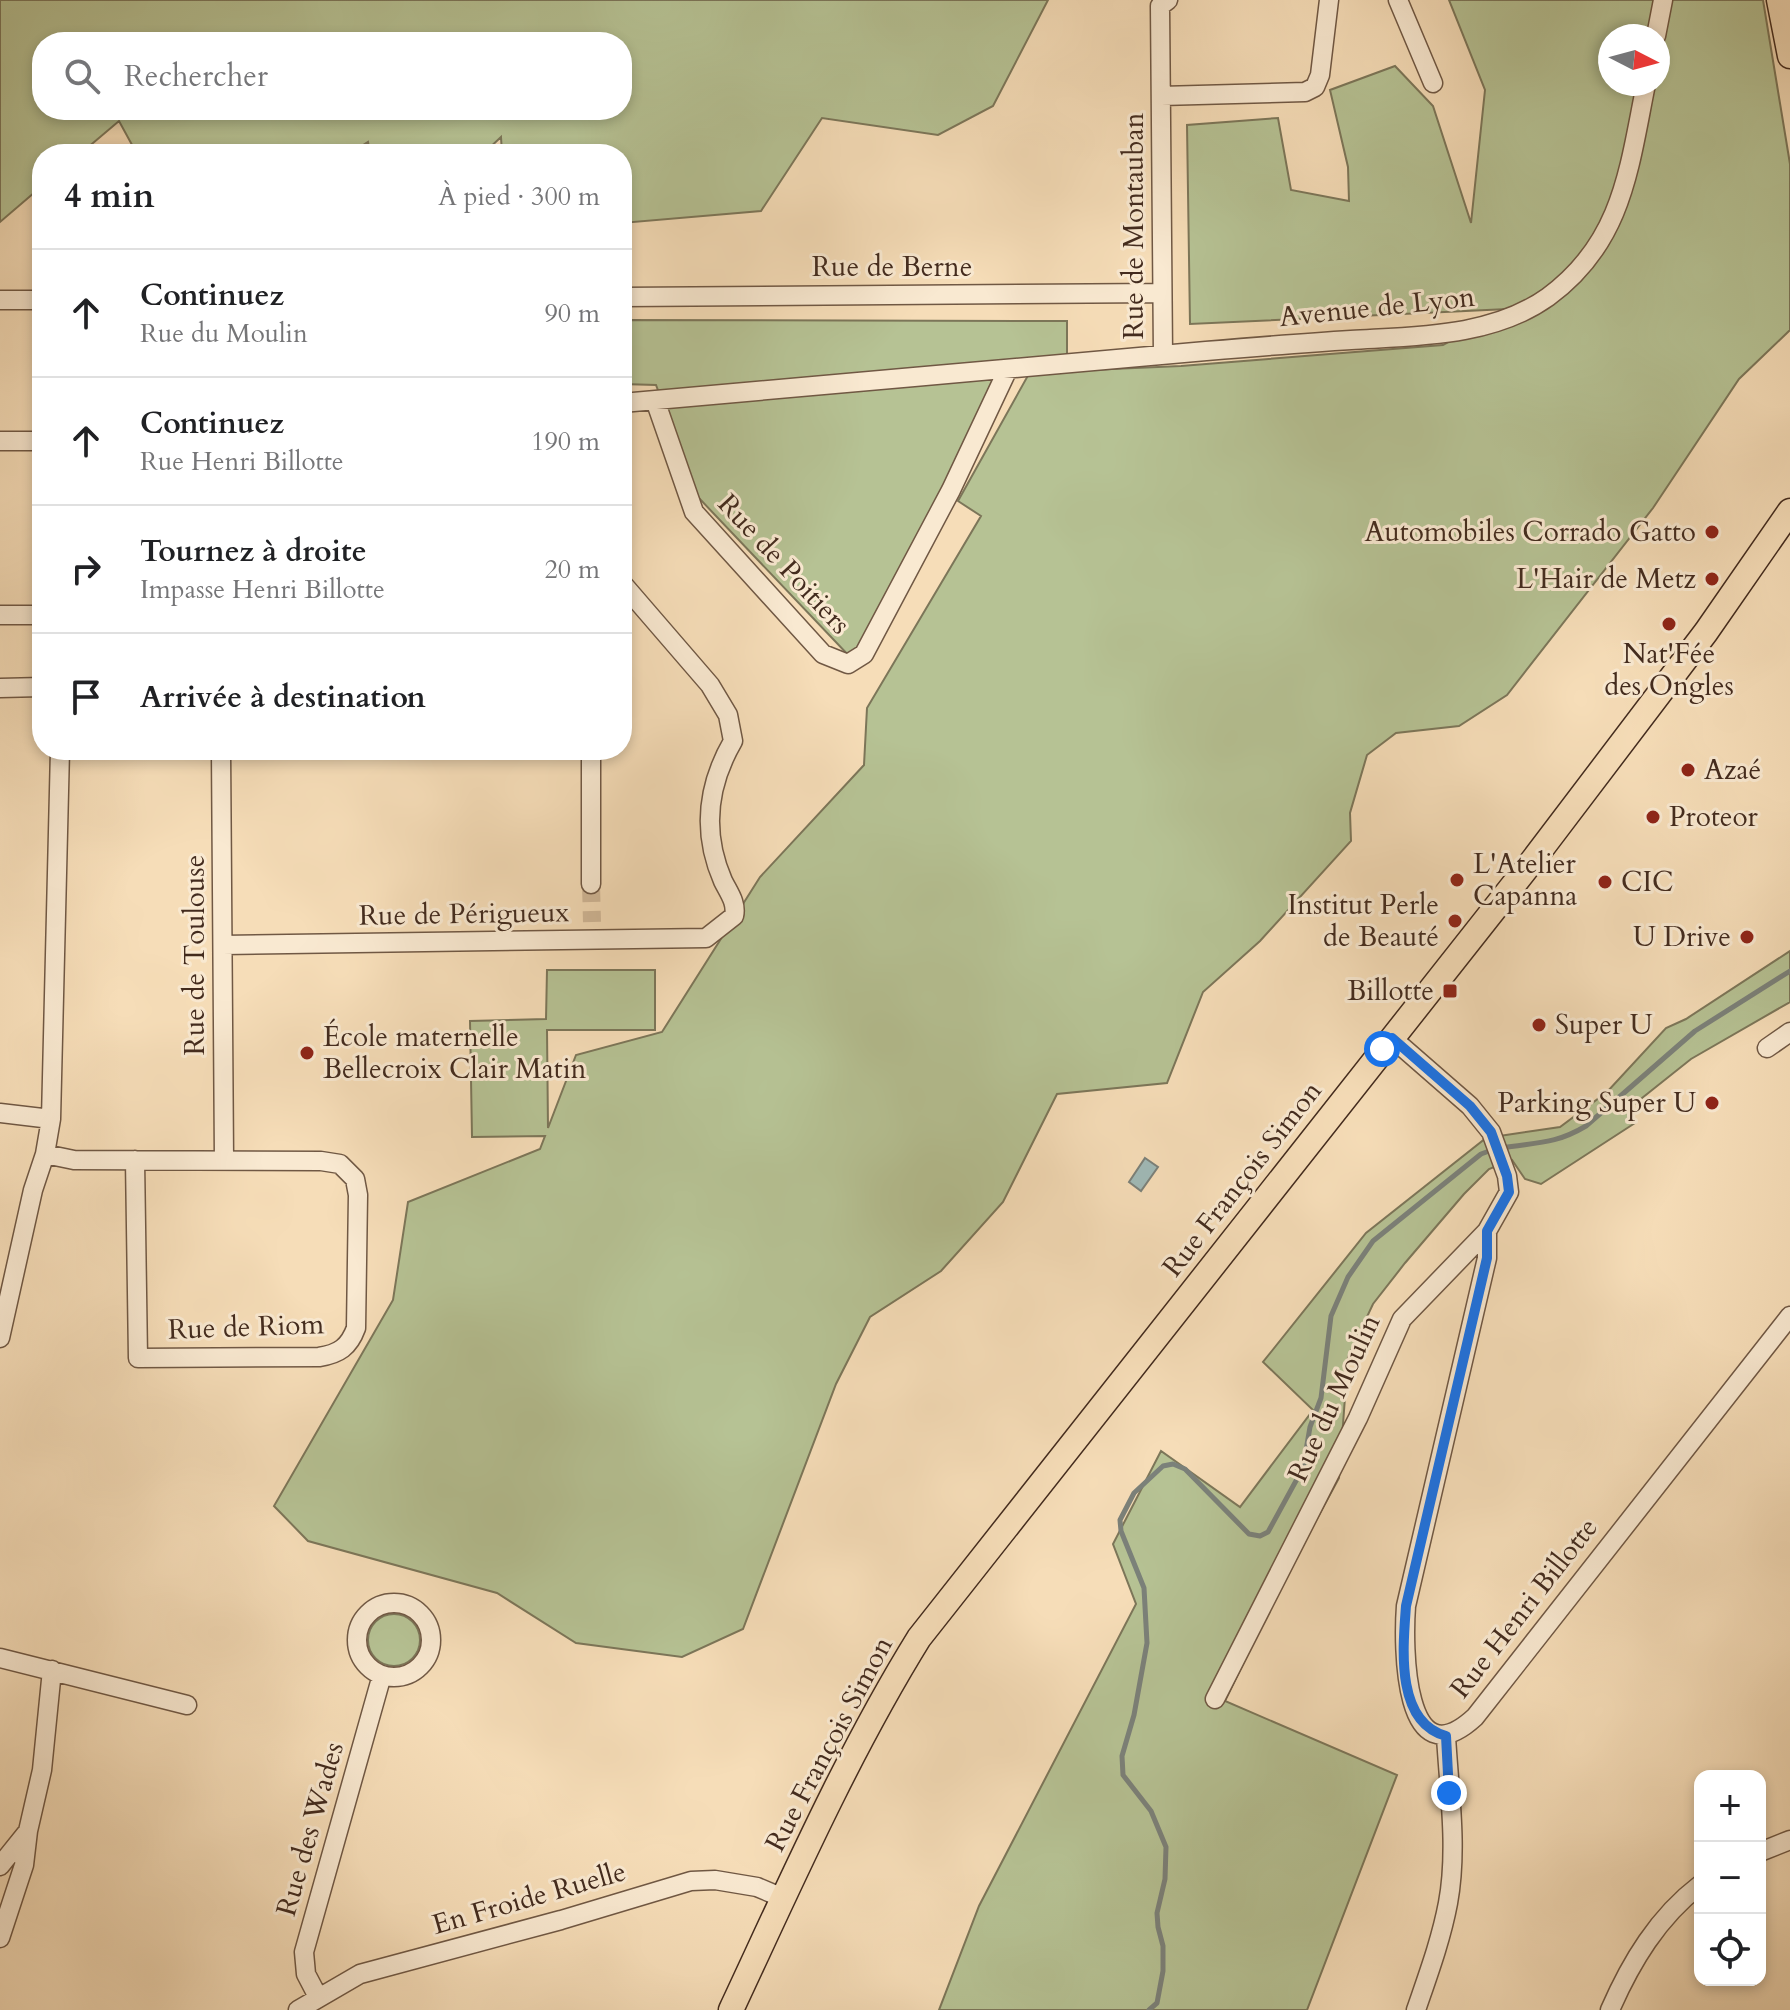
<!DOCTYPE html>
<html lang="fr">
<meta charset="utf-8">
<style>
:root{--surface:#fff;--page:#f6f6f6;--text:#202124;--muted:#757577;--line:#e0e0e0}
body{margin:0;font-family:Cardo,serif;background:var(--page);color:var(--text)}
.controls{position:absolute;right:24px;bottom:24px;display:grid;overflow:hidden;border-radius:16px;box-shadow:0 4px 12px #0003}
.controls button{width:72px;height:72px;display:grid;place-items:center;padding:0;border:0;border-bottom:2px solid var(--line);background:var(--surface);color:var(--text);font:40px sans-serif}
.compass{position:absolute;left:1598px;top:24px;width:72px;height:72px;border-radius:50%;background:var(--surface);box-shadow:0 4px 12px #0003;rotate:96deg}
.stop{position:absolute;width:24px;height:24px;margin:-18px;border:6px solid #1a73e8;border-radius:50%;background:#fff}
.stop.end{background:#1a73e8;border-color:#fff;box-shadow:0 2px 8px #0008}
.list{margin:0;padding:0;list-style:none}
h2{display:flex;justify-content:space-between;align-items:center;height:104px;margin:0;padding:0 32px;font-size:34px}
h2 small{font-size:26px;font-weight:400;color:var(--muted)}
.list li{display:grid;grid-template-columns:52px 1fr auto;gap:24px;align-items:center;box-sizing:border-box;height:128px;padding:0 32px;border-top:2px solid var(--line)}
.list b{display:block;font-size:30px;white-space:nowrap}
.list p{margin:0;font-size:26px;white-space:nowrap;color:var(--muted)}
.list em{font-size:26px;font-style:normal;color:var(--muted)}
.icon{flex:none;width:44px;height:44px;fill:none;stroke:currentColor;stroke-width:2;stroke-linecap:round;stroke-linejoin:round}
.map{position:relative;flex:none;width:1790px;height:2010px;overflow:hidden}
.search{position:absolute;background:var(--surface);box-shadow:0 4px 12px #0003;left:32px;top:32px;width:600px;height:88px;display:flex;align-items:center;gap:20px;box-sizing:border-box;padding:0 28px;border-radius:32px;color:var(--muted);font-size:30px}
.panel{position:absolute;background:var(--surface);box-shadow:0 4px 12px #0003;left:32px;top:144px;width:600px;height:616px;border-radius:32px}
.map>svg:first-child{display:block}
.green{fill:#b6c294;stroke:#7c7659;stroke-width:2;fill-rule:evenodd}
.water{fill:#a0bab8;stroke:#7b817a;stroke-width:2}
.lines{fill:none;stroke-linecap:round;stroke-linejoin:round}
.stream{stroke:#7b817a;stroke-width:5}
.minor-tunnel{stroke:#d2b999;stroke-width:18;stroke-dasharray:18 9;stroke-linecap:butt}
.minor-casing{stroke:#705844;stroke-width:21}
.major-casing{stroke:#432b1e;stroke-width:27}
.minor{stroke:#f9e9d1;stroke-width:18}
.major{stroke:#f6ddb8;stroke-width:24}
.route{stroke:#1a73e8;stroke-width:10}
.poi-dot{fill:#8f2418;stroke:#f9e9d1;stroke-width:3}
.labels{text-anchor:middle;dominant-baseline:central;stroke-width:6;stroke-linejoin:round;paint-order:stroke}
.street-label{font-size:28px;fill:#432b1e;stroke:#f9e9d1}
.poi-label{font-size:28px;fill:#432b1e;stroke:#f9e9d1;text-anchor:end}
</style>
<div class="map">
<svg width="1790" height="2010" viewBox="0 0 1790 2010">
<rect width="100%" height="100%" fill="#f6ddb8"/>
<filter id="stains"><feTurbulence type="fractalNoise" baseFrequency=".0025" numOctaves="4"/><feColorMatrix values="0 0 0 0 .2 0 0 0 0 .09 0 0 0 0 .02 0 0 0 .5 -.17"/></filter>
<radialGradient id="worn" r=".72"><stop offset=".6" stop-color="#630" stop-opacity="0"/><stop offset="1" stop-color="#630" stop-opacity=".3"/></radialGradient>
<path class="green" d="M0 0H1048L993 106 938 135 822 118 761 211 622 223V154H502L501 137 483 154H370L368 142 349 154H137L119 121 80 154H42V186L0 222ZM42 42H622V110H42Z
M1449 0H1763L1790 164V330L1739 379 1653 508 1507 695 1459 726 1396 733 1367 755 1350 813 1351 841 1260 941 1203 992 1167 1083 1057 1094 1003 1202 941 1271 870 1317 836 1384 743 1629 682 1657 576 1643 497 1593 308 1541 274 1506 393 1300 408 1202 540 1149 545 1136 472 1137 470 1021 546 1019 547 970H655V1030H547L548 1128 576 1055 662 1032 760 877 864 765 867 708 981 516 958 501 1035 363 1004 361 941 494 852 659 697 496 656 385 622 384V320L1067 321V371L1181 366 1443 345 1508 309 1190 324 1187 125 1278 118 1291 190 1349 201 1348 167 1330 90 1395 66 1433 106 1471 223 1485 90ZM1610 36H1658V84H1610Z
M1790 951V1002L1691 1059 1627 1110 1635 1123 1541 1184 1525 1179 1512 1160 1489 1169 1464 1194 1405 1263 1373 1304 1348 1357 1339 1478 1280 1587 1225 1701 1397 1775 1307 2010H939L979 1906 1136 1604 1113 1544 1161 1451 1240 1507 1313 1410 1263 1362 1366 1233 1486 1138 1560 1127 1607 1092 1666 1028 1686 1019Z
M368 1640a26 26 0 1 1 52 0a26 26 0 1 1-52 0Z"/>
<path class="water" d="M1145 1158 1158 1167 1141 1191 1129 1182Z"/>
<g class="lines">
<path class="stream" d="M1501 1148C1536 1142 1554 1145 1586 1126L1695 1031 1790 971
M1149 2010 1157 2003 1163 1971V1946L1158 1927 1157 1913 1165 1879 1166 1847 1151 1811 1123 1775 1122 1756 1134 1715 1147 1643 1144 1588 1121 1531 1120 1520 1134 1493 1163 1466 1173 1464 1185 1469 1249 1534 1260 1536 1268 1532 1303 1468 1310 1427 1321 1398 1331 1316 1348 1277 1373 1241 1481 1154 1492 1150"/>
<path class="minor-tunnel" d="M591 884 592 922"/>
<defs>
<path id="minor" d="M1398 0 1433 83
M1656 36 1663 0
M1161 96 1305 92 1315 87 1320 75 1329 0
M622 297 1162 293
M0 300H42
M1163 355 1160 6 1168 0
M655 400 694 512 823 654 848 664 864 654 951 490 1008 369
M622 403C817 386 1011 368 1206 351 1254 347 1302 343 1351 340 1417 336 1492 337 1548 297 1623 242 1629 168 1646 84
M0 441H42
M0 615H42
M0 688 42 687
M221 750 224 1160
M591 750V884
M223 945 706 938 734 916C737 903 729 893 723 881 702 833 707 786 733 741L728 715 710 685 622 583
M1767 1048 1790 1032
M0 1113 51 1119
M45 1154 74 1160 321 1161 340 1164 355 1179 358 1195 356 1328C349 1347 339 1354 319 1357L138 1358 135 1160
M1487 1231V1258L1406 1606C1403 1645 1403 1783 1475 1717L1790 1316
M0 1338 33 1190 45 1154 51 1119 60 750
M357 1640a37 37 0 1 1 74 0a37 37 0 1 1-74 0Z
M0 1658 187 1705
M1215 1699 1358 1418 1402 1319 1487 1231 1509 1192 1507 1176 1491 1132 1470 1106 1392 1038
M1760 1852 1790 1840
M0 1866 28 1831
M0 1938 24 1865 28 1831 42 1770 52 1670
M318 1997 306 1974 304 1952 382 1675
M298 2010 360 1974 561 1920 691 1881 715 1880 757 1887 783 1898
M1416 2010C1428 1975 1441 1940 1448 1903 1458 1849 1449 1790 1446 1736
M1610 2010C1631 1962 1658 1917 1700 1885"/>
<path id="major" d="M1779 0 1790 56
M731 2010C790 1884 846 1756 919 1638L1533 860 1706 632 1790 511"/>
</defs>
<use href="#minor" class="minor-casing"/>
<use href="#major" class="major-casing"/>
<use href="#minor" class="minor"/>
<use href="#major" class="major"/>
</g>
<g class="lines">
<path class="route" d="M1382 1049 1392 1038 1470 1106 1491 1132 1507 1176 1509 1192 1487 1231V1258L1406 1606C1403 1647 1395 1722 1446 1736L1449 1793"/>
</g>
<g class="poi-dot">
<circle cx="1712" cy="532" r="8"/>
<circle cx="1712" cy="579" r="8"/>
<circle cx="1669" cy="624" r="8"/>
<circle cx="1688" cy="770" r="8"/>
<circle cx="1653" cy="817" r="8"/>
<circle cx="1457" cy="880" r="8"/>
<circle cx="1605" cy="882" r="8"/>
<circle cx="1455" cy="921" r="8"/>
<circle cx="1747" cy="937" r="8"/>
<rect x="1442" y="983" width="16" height="16" rx="4"/>
<circle cx="1539" cy="1025" r="8"/>
<circle cx="307" cy="1053" r="8"/>
<circle cx="1712" cy="1103" r="8"/>
</g>
<g class="labels">
<g class="street-label">
<text transform="translate(1134 226) rotate(-90)">Rue de Montauban</text>
<text x="892" y="267">Rue de Berne</text>
<text transform="translate(1377 307) rotate(-6)">Avenue de Lyon</text>
<text transform="translate(784 564) rotate(47)">Rue de Poitiers</text>
<text transform="translate(464 914) rotate(-1)">Rue de Périgueux</text>
<text transform="translate(195 955) rotate(-90)">Rue de Toulouse</text>
<text transform="translate(1242 1179) rotate(-52)">Rue François Simon</text>
<text transform="translate(246 1327) rotate(-2)">Rue de Riom</text>
<text transform="translate(1334 1398) rotate(-65)">Rue du Moulin</text>
<text transform="translate(1524 1608) rotate(-52)">Rue Henri Billotte</text>
<text transform="translate(829 1744) rotate(-62)">Rue François Simon</text>
<text transform="translate(310 1829) rotate(-74)">Rue des Wades</text>
<text transform="translate(529 1898) rotate(-16)">En Froide Ruelle</text>
</g>
<g class="poi-label">
<text x="1696" y="532">Automobiles Corrado Gatto</text>
<text x="1696" y="579">L'Hair de Metz</text>
<text x="1669" y="654" text-anchor="middle">Nat'Fée<tspan x="1669" dy="32">des Ongles</tspan></text>
<text x="1704" y="770" text-anchor="start">Azaé</text>
<text x="1669" y="817" text-anchor="start">Proteor</text>
<text x="1473" y="864" text-anchor="start">L'Atelier<tspan x="1473" dy="32">Capanna</tspan></text>
<text x="1621" y="882" text-anchor="start">CIC</text>
<text x="1439" y="905">Institut Perle<tspan x="1439" dy="32">de Beauté</tspan></text>
<text x="1731" y="937">U Drive</text>
<text x="1434" y="991">Billotte</text>
<text x="1555" y="1025" text-anchor="start">Super U</text>
<text x="323" y="1037" text-anchor="start">École maternelle<tspan x="323" dy="32">Bellecroix Clair Matin</tspan></text>
<text x="1696" y="1103">Parking Super U</text>
</g>
</g>
<rect width="100%" height="100%" filter="url(#stains)"/>
<rect width="100%" height="100%" fill="url(#worn)"/>
</svg>
<div class="controls">
<button>+</button>
<button>−</button>
<button><svg class="icon" aria-label="locate" viewBox="0 0 24 24"><circle cx="12" cy="12" r="6"/><path d="M12 2v4M12 18v4M2 12h4M18 12h4"/></svg></button>
</div>
<svg class="compass" viewBox="-18 -18 36 36"><path d="M0-13l5 13h-10z" fill="#e53935"/><path d="M0 13l5-13h-10z" fill="#757577"/></svg>
<div class="stop" style="left:1382px;top:1049px"></div>
<div class="stop end" style="left:1449px;top:1793px"></div>
<div class="search"><svg class="icon" aria-label="search" viewBox="0 0 24 24"><circle cx="10" cy="10" r="6"/><path d="M15 15l6 6"/></svg>Rechercher</div>
<section class="panel">
<h2>4 min<small>À pied · 300 m</small></h2>
<ul class="list">
<li><svg class="icon" aria-label="ahead" viewBox="0 0 24 24"><path d="M12 20V5M6 11l6-6 6 6"/></svg><div><b>Continuez</b><p>Rue du Moulin</p></div><em>90 m</em></li>
<li><svg class="icon" aria-label="ahead" viewBox="0 0 24 24"><path d="M12 20V5M6 11l6-6 6 6"/></svg><div><b>Continuez</b><p>Rue Henri Billotte</p></div><em>190 m</em></li>
<li><svg class="icon" aria-label="right" viewBox="0 0 24 24"><path d="M7 20v-9h11M14 6l5 5-5 5"/></svg><div><b>Tournez à droite</b><p>Impasse Henri Billotte</p></div><em>20 m</em></li>
<li><svg class="icon" aria-label="arrive" viewBox="0 0 24 24"><path d="M6 21V4h12l-3 4 3 4H6"/></svg><div><b>Arrivée à destination</b></div></li>
</ul>
</section>
</div>
